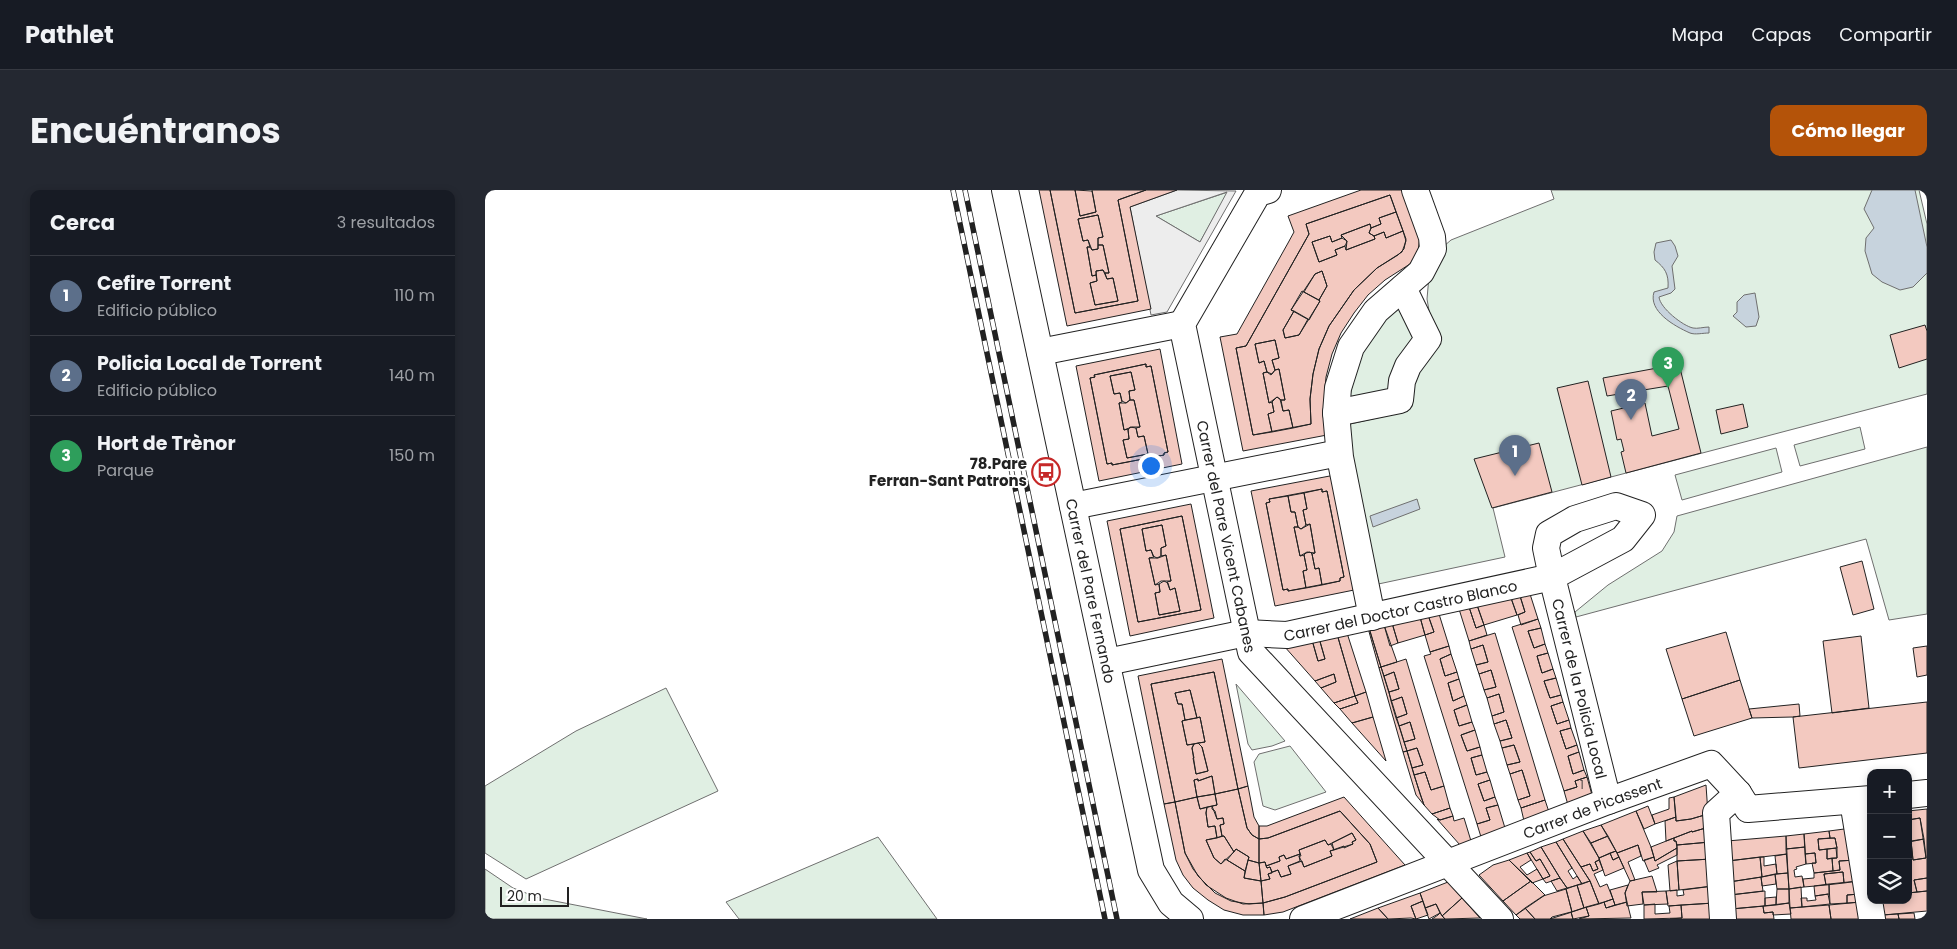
<!DOCTYPE html>
<html lang="es">
<meta charset="utf-8">
<style>
:root{--surface:#171b24;--page:#242831;--text:#f1f3f6;--muted:#9ea1a6;--line:#363941;--accent:#b45309}
body{margin:0;font-family:Poppins,sans-serif;background:var(--page);color:var(--text)}
.controls{position:absolute;right:15px;bottom:15px;display:grid;overflow:hidden;border-radius:10px;box-shadow:0 2px 8px #0003}
.controls button{width:45px;height:45px;display:grid;place-items:center;padding:0;border:0;border-bottom:1px solid var(--line);background:var(--surface);color:var(--text);font:25px sans-serif}
.scale{position:absolute;left:15px;bottom:12px;width:69px;box-sizing:border-box;padding-left:5px;border:2px solid #222;border-top:0;font-size:14px;line-height:18px;white-space:nowrap;color:#222;-webkit-text-stroke:4px #fff;paint-order:stroke}
.you{position:absolute;left:665px;top:275px;width:18px;height:18px;margin:-12px;border:4px solid #fff;border-radius:50%;background:#1a73e8;box-shadow:0 0 0 8px #1a73e833}
.badge{display:grid;place-items:center;width:32px;height:32px;border-radius:50%;background:var(--accent);color:#fff;font-size:16px;font-weight:700}
.pin{position:absolute;translate:-50% -41px;filter:drop-shadow(0 1px 2px #0008)}
.pin::after{content:'';position:absolute;top:26px;width:18px;height:15px;background:inherit;clip-path:polygon(0 0,100% 0,50% 100%)}
.list{margin:0;padding:0;list-style:none}
h2{display:flex;justify-content:space-between;align-items:center;height:65px;margin:0;padding:0 20px;font-size:21px}
h2 small{font-size:16px;font-weight:400;color:var(--muted)}
.list li{display:grid;grid-template-columns:32px 1fr auto;gap:15px;align-items:center;box-sizing:border-box;height:80px;padding:0 20px;border-top:1px solid var(--line)}
.list b{display:block;font-size:19px;white-space:nowrap}
.list p{margin:0;font-size:16px;white-space:nowrap;color:var(--muted)}
.list em{font-size:16px;font-style:normal;color:var(--muted)}
.icon{flex:none;width:28px;height:28px;fill:none;stroke:currentColor;stroke-width:2;stroke-linecap:round;stroke-linejoin:round}
.map{position:relative;flex:none;width:1442px;height:729px;overflow:hidden;border-radius:10px}
header{display:flex;align-items:center;gap:30px;box-sizing:border-box;height:70px;padding:0 25px;background:var(--surface);border-bottom:1px solid var(--line)}
header strong{font-size:24px}
nav{display:flex;gap:28px;margin-inline-start:auto;font-size:18px}
.intro{display:flex;align-items:center;justify-content:space-between;box-sizing:border-box;height:120px;padding:0 30px}
h1{margin:0;font-size:35px}
.button{padding:12px 22px;border-radius:10px;background:var(--accent);color:#fff;font-size:18px;font-weight:700}
main{display:flex;gap:30px;padding:0 30px}
aside{flex:1;background:var(--surface);border-radius:10px;box-shadow:0 2px 8px #0003}
.map>svg:first-child{display:block}
.green{fill:#e0efe3;stroke:#6f6f6f}
.parking{fill:#ededed;stroke:#6f6f6f;fill-rule:evenodd}
.water{fill:#c7d3dd;stroke:#6f6f6f}
.building{fill:#f3c9c0;stroke:#222;fill-rule:evenodd}
.lines{fill:none;stroke-linecap:round;stroke-linejoin:round}
.minor-casing{stroke:#222;stroke-width:28}
.minor{stroke:#fff;stroke-width:26}
.rail-casing{stroke:#222;stroke-width:5.5}
.rail{stroke:#fff;stroke-width:4;stroke-dasharray:11;stroke-linecap:butt}
.labels{text-anchor:middle;dominant-baseline:central;stroke-width:4;stroke-linejoin:round;paint-order:stroke}
.number-label{font-size:12px;fill:#564c4a}
.poi-label{font-size:15px;font-weight:bold;fill:#222;stroke:#fff;text-anchor:end}
.street-label{font-size:15px;fill:#222;stroke:#fff}
</style>
<header>
<strong>Pathlet</strong>
<nav><a>Mapa</a><a>Capas</a><a>Compartir</a></nav>
</header>
<div class="intro"><h1>Encuéntranos</h1><a class="button">Cómo llegar</a></div>
<main>
<aside>
<h2>Cerca<small>3 resultados</small></h2>
<ul class="list">
<li><span class="badge" style="background:#5c6f8a">1</span><div><b>Cefire Torrent</b><p>Edificio público</p></div><em>110 m</em></li>
<li><span class="badge" style="background:#5c6f8a">2</span><div><b>Policia Local de Torrent</b><p>Edificio público</p></div><em>140 m</em></li>
<li><span class="badge" style="background:#2e9e5b">3</span><div><b>Hort de Trènor</b><p>Parque</p></div><em>150 m</em></li>
</ul>
</aside>
<div class="map">
<svg width="1442" height="729" viewBox="0 0 1442 729">
<rect width="100%" height="100%" fill="#fff"/>
<path class="green" d="M1066 0H1434L1442 34V204L1008 318 1020 367 884 396 852 237 923 221C920 189 934 179 954 156L946 132 942 109 944 86 951 63 966 50 1069 9Z
M743 2 715 52 671 26Z
M912 108 932 148 907 202 864 210 873 168Z
M1375 237 1380 259 1315 276 1309 255Z
M1442 257V424L1404 430 1381 349 1091 427 1090 422 1123 395 1177 361 1189 342 1192 326Z
M1291 258 1297 282 1197 310 1190 285Z
M751 494 800 551 787 556 767 560 763 554Z
M181 498 233 601 41 689 0 663V596L91 541Z
M805 556 841 602 790 620 778 616 769 572 774 564Z
M393 647 452 729H254L241 712Z
M0 679 28 698 54 708 162 729H0Z"/>
<path class="parking" d="M692 0 751 1 682 122 666 125 645 17ZM742 2 715 52 671 26Z"/>
<path class="water" d="M1387 0H1430L1442 57V83L1428 97 1415 100 1397 92 1387 84 1380 61 1381 48 1389 38 1379 19Z
M1186 50 1190 56 1193 66 1187 76 1190 99 1186 103 1174 107C1175 118 1198 136 1208 138 1212 139 1219 137 1224 137V143C1218 143 1210 145 1205 143 1189 136 1163 121 1169 102L1183 98C1184 84 1180 78 1170 70L1169 62 1171 53Z
M1270 103 1274 127 1271 136 1261 137 1248 126 1252 122V112L1259 105Z
M932 309 935 319 888 337 885 326Z"/>
<path class="building" d="M554 0H565L590 123 653 111 633 10 661 0H692L645 17 666 119 582 136Z
M565 0H590L595 26 611 22 607 0H661L633 10 653 111 590 123ZM613 25 618 47 613 48V55H618L624 83H620L622 89 628 88 633 111 610 115 605 93 612 91 611 85 607 86 602 57H605L603 50 598 51 593 29Z
M590 0 607 1 611 22 595 26Z
M876 0H918L935 47 933 62 925 74 900 90 883 105 869 123 856 143 847 164 841 187 840 198 842 245 758 261 735 147 752 144 803 53 809 42 803 26ZM905 5 921 49 919 59 913 65 892 78 869 100 844 136 834 159 828 184 825 209 826 234 768 245 751 158 761 156 824 44 821 34Z
M905 5 911 22 894 28 896 34 886 38 885 34 856 45 857 48 847 52 845 46 827 52 834 72 852 65 850 60 860 56 861 60 890 49 889 46 899 42 901 48 918 41 921 51 917 62 892 78 869 100 844 136 834 159 828 184 825 209 826 234 808 238 804 220 798 221 796 210H800L794 179 790 180 787 170 794 168 790 150 770 154 774 173 779 171 782 182 778 183 784 213 787 212 789 222 783 224 787 242 768 245 751 158 761 156 824 44 821 34ZM837 81 842 96 834 110 835 111 814 145 800 148 798 140 809 121 806 120 830 84Z
M911 22 918 41 901 48 899 42 889 46 884 43 886 38 896 34 894 28Z
M613 25 618 47 613 48V59L607 60 603 50 598 51 593 29Z
M885 34 886 38 884 43 889 46 890 49 861 60 862 51 856 45Z
M845 46 847 52 857 48 862 51 861 54 860 56 850 60 852 65 834 72 827 52Z
M613 55H618L624 83H620L618 80 611 81V85L607 86 602 57H605L607 60 613 59Z
M618 80 622 89 628 88 633 111 610 115 605 93 612 91 611 81Z
M837 81 842 96 834 110 819 102 830 84Z
M817 101 835 111 824 130 806 120Z
M809 121 823 129 814 145 800 148 798 140Z
M1440 135 1442 141V169L1414 178 1405 145Z
M790 150 794 168 787 170 790 180 786 185 782 182 779 171 774 173 770 154Z
M675 159 697 274 614 291 591 176ZM661 174V177L666 176 683 262 679 263V265L627 275V273L622 274 605 188 610 187 609 185Z
M661 174V177L666 176 683 262 679 263V265L627 275V273L622 274 605 188 610 187 609 185ZM646 182 650 200 644 201 645 210H649L655 237 651 238 653 247 659 246 663 264 642 268 638 250 644 249 643 239 639 240 634 213 637 212 635 203 629 204 625 186Z
M1194 174 1216 263 1141 283 1136 262 1139 261 1136 249 1132 250 1126 221 1160 213 1167 246 1194 239 1183 196 1122 206 1118 188Z
M794 179 800 210H796L792 207 784 213 778 183 782 182 787 184 790 180Z
M646 182 650 200 644 201 645 210 641 213 637 211 635 203 629 204 625 186Z
M1103 191 1126 287 1097 295 1072 198Z
M792 207 795 209 798 221 804 220 808 238 787 242 783 224 789 222 787 212Z
M645 210H649L655 237H647L639 240 634 213H641Z
M1258 214 1263 237 1236 244 1231 220Z
M645 237 651 238 653 247 659 246 663 264 642 268 638 250 644 249 643 240Z
M1054 253 1067 302 1007 318 989 269Z
M850 285 874 399 790 416 766 301ZM837 299V302L842 301 859 387 855 388V391L803 401V399L798 400 781 313 785 312 784 309Z
M837 299V302L842 301 859 387 855 388V391L837 395 834 378 830 379 827 364 830 363 825 334 821 335 818 320 822 319 819 303Z
M819 303 822 319 818 320 821 335 816 339 813 337 810 322H806L803 306Z
M803 306 806 322H810L813 337H809L815 366 819 365 822 380 818 381 821 398 803 401V399L798 400 781 313 785 312 784 309Z
M706 314 729 428 645 446 622 331ZM697 326 716 420 653 432 635 339Z
M697 326 716 420 653 432 635 339ZM677 335 681 356 676 358V366L681 365 686 391 682 392 685 400 690 398 695 421 674 425 670 403 675 402 674 394 670 395 664 368 669 367 666 360 661 361 657 339Z
M825 334 830 363 822 362 815 366 809 337H813L816 339Z
M677 335 681 356 676 358V366L672 368 668 366 666 360 661 361 657 339Z
M825 362 827 364 830 379 834 378 837 395 821 398 818 381 822 380 819 365 821 363Z
M681 365 686 391H676L670 395 664 368H673Z
M1377 371 1389 419 1368 425 1355 377Z
M679 391 683 393 685 400 690 398 695 421 674 425 670 403 675 402 674 394Z
M1045 404 1053 429 1036 435 1033 425 1040 422 1035 406Z
M1035 406 1040 422 1032 425 1026 408Z
M1026 408 1032 425 999 435 992 415Z
M992 415 999 435 991 438 984 417Z
M984 417 991 438 999 435 1002 445 984 451 974 419Z
M954 424 964 456 945 462 940 445 949 442 943 425Z
M943 425 949 442 940 445 935 427Z
M935 427 940 445 913 453 907 433Z
M1053 429 1056 438 1043 441 1049 458 1060 454 1063 463 1052 466 1057 483 1068 479 1071 488 1059 491 1065 508 1076 505 1078 512 1066 516 1072 534 1084 530 1086 538 1075 541 1081 559 1092 555 1094 562 1083 566 1088 584 1099 580 1102 587 1090 591 1092 597 1079 601 1027 437Z
M907 433 913 453 905 456 899 435Z
M899 435 912 472 896 477 884 438Z
M883 438H884L896 477 894 478Z
M1056 438 1060 454 1049 458 1043 441Z
M1241 442 1255 490 1197 509 1181 459Z
M862 443 881 502 870 506 852 444Z
M1010 443 1060 610 1036 618 1033 610 1045 606 1037 580 1025 584 1022 575 1035 572 1029 555 1017 558 1015 551 1027 548 1021 530 1009 534 1007 526 1019 522 1014 504 1002 508 999 500 1011 497 1006 480 994 484 991 475 1003 472 998 455 986 459 984 451Z
M852 444 870 506 849 513 836 498 851 492 849 484 830 491 799 456 827 450 833 471 840 469 834 448Z
M1376 446 1384 518 1347 523 1338 451Z
M834 448 840 469 833 471 827 450Z
M998 455 1003 472 991 475 986 459Z
M964 456 966 464 955 469 960 486 972 482 974 489 963 493 968 511 979 506 982 515 969 520 974 536 987 532 990 540 976 545 982 561 995 557 997 565 986 568 991 585 1002 582 1005 590 993 594 999 611 1010 607 1013 615 1001 618 1005 630 992 634 939 466 946 464 945 462Z
M1442 456V485L1432 487 1428 458Z
M1063 463 1068 479 1057 483 1052 466Z
M966 464 972 482 960 486 955 469Z
M737 469 763 596 753 599 729 482 666 494 690 612 679 614 653 486Z
M921 469 959 596 946 600 940 582 929 585 927 578 938 575 932 558 922 561 919 552 930 549 925 532 914 536 911 528 922 524 917 507 906 511 904 502 914 499 909 482 899 486 896 477Z
M896 477 922 561 918 562 894 478Z
M1006 480 1011 497 999 500 994 484Z
M729 482 753 599 730 604 727 586 713 591V589L709 590 712 607 690 612 666 494ZM705 500 712 528 715 527 720 552 713 553 717 557 723 581 711 584 708 568H709L707 558 709 554 702 555 697 531 700 530 697 514H693L690 503Z
M909 482 914 499 904 502 899 486Z
M849 484 851 492 836 498 830 491Z
M1071 488 1076 505 1065 508 1059 491Z
M974 489 979 506 968 511 963 493Z
M1255 490 1267 528 1209 546 1197 509Z
M705 500 712 528 700 530 697 514H693L690 503Z
M881 502 888 527 867 533 855 519 873 513 870 506Z
M1014 504 1019 522 1007 526 1002 508Z
M870 506 873 513 855 519 849 513Z
M917 507 922 524 911 528 906 511Z
M1078 512 1084 530 1072 534 1066 516Z
M1442 512V563L1314 578 1308 527Z
M1314 514 1315 526 1308 527 1267 528 1264 519Z
M982 515 987 532 974 536 969 520Z
M715 527 720 552 702 555 697 531Z
M888 527 901 571 867 533Z
M1021 530 1027 548 1015 551 1009 534Z
M925 532 930 549 919 552 914 536Z
M1086 538 1092 555 1081 559 1075 541Z
M990 540 995 557 982 561 976 545Z
M713 553 717 557 723 581 711 584 707 558 709 554Z
M1029 555 1035 572 1022 575 1017 558Z
M932 558 938 575 927 578 922 561Z
M922 561 935 604 939 615 931 605 918 562Z
M1094 562 1099 580 1088 584 1083 566Z
M997 565 1002 582 991 585 986 568Z
M1037 580 1045 606 1033 610 1025 584Z
M940 582 946 600 959 596 965 618 947 624 939 615 929 585Z
M727 586 730 604 712 607 709 590 713 589V591Z
M1102 587 1107 605 1083 615 1079 601 1092 597 1090 591Z
M1005 590 1010 607 999 611 993 594Z
M1221 595 1223 624 1206 629 1191 631 1189 607Z
M763 596 769 627 774 636V649L767 645 762 638 753 599Z
M753 599 762 638 767 645 774 649V673L763 670 764 667 751 659 749 662 739 646H737L735 635 739 634 738 628 732 629 730 621 727 619V616L732 615 730 604Z
M730 604 732 615 715 619 712 607Z
M712 607 715 619 722 617 721 623 723 637 730 636 732 648 721 650 729 668 736 674 740 669 742 670 760 681 759 688 776 691 778 713 758 714 741 708 721 695 708 679 700 663 690 612Z
M859 607 920 675 798 722 779 725 778 713 800 707 892 672 885 654 855 621 783 648 774 649V636H782Z
M1189 607 1191 627 1170 634 1167 625 1184 619V608Z
M1060 610 1064 622 1039 631 1036 618Z
M690 612 700 663 713 686 730 703 746 711 764 714 778 713 779 725H758L739 720 723 710 708 698 698 685 691 670 679 614Z
M1013 615 1020 638 996 647 992 634 1005 630 1001 618Z
M727 616 732 629 738 628 739 634 735 635 737 646 732 648 730 636 723 637 721 623 722 617Z
M1163 616 1170 634 1159 639 1151 621Z
M965 618 968 626 955 630 947 624Z
M1442 619V688L1429 690 1432 702 1423 703V647L1424 652 1426 651 1428 670 1441 668 1435 628 1423 630V621Z
M855 621 885 654 892 672 800 707 778 713 776 691 785 689 783 684 793 680 796 687 806 684 803 676 817 671 819 677 847 666 845 661 859 656V658L868 654 867 652 871 650 867 643 843 655 840 650 814 660 815 664 801 669 799 665 794 667 795 671 781 676 780 672 774 673V649L783 648Z
M1151 621 1166 657 1169 667 1158 671 1153 655 1132 663 1116 635Z
M1223 624 1224 637 1207 642V641L1181 651 1180 631 1191 627V631L1206 629Z
M968 626 969 631 979 628 986 651 975 655 952 629 955 630Z
M1435 628 1439 649 1424 652 1423 630Z
M1116 635 1123 646 1106 653 1098 641Z
M1224 637 1225 652 1192 655 1191 651H1189V648L1207 641V642Z
M1367 638 1371 670 1354 671 1355 680 1348 681 1347 668H1352V658L1350 648H1345L1344 641Z
M1098 641 1114 668V670L1110 672 1113 679 1108 681 1105 674 1096 677 1078 649Z
M1344 641 1345 648 1333 649 1334 660 1342 659V669L1347 668 1348 681 1329 683 1327 673H1331L1330 663 1320 664 1319 644Z
M867 643 871 650 867 652 868 654 849 660 847 653Z
M1319 644 1320 657 1301 659V646Z
M739 646 749 662 736 674 729 668 721 650Z
M1123 646 1131 661 1114 668 1106 653Z
M1301 646 1302 664 1243 671 1242 651Z
M1189 648V651H1191L1192 658 1170 671 1166 657Z
M1350 648 1352 658 1334 660 1333 649Z
M1078 649 1083 657 1105 691 1097 694 1071 652Z
M1439 649 1441 668 1428 670 1426 651Z
M840 650 843 655 846 654 849 660 845 661 847 666 819 677 814 666H816L814 660Z
M1071 652 1087 678 1083 681 1088 689 1092 686 1097 694 1082 698 1075 688 1056 657Z
M1225 652 1226 669 1192 671V655Z
M1153 655 1156 666 1143 672 1150 690 1145 691 1132 663Z
M1056 657 1075 688 1061 693 1058 689 1065 686 1055 669 1051 671 1045 662Z
M1320 657 1321 674 1311 677 1312 679 1309 680 1310 687 1317 686 1319 697 1304 699 1301 659Z
M1192 658V665L1172 675 1174 678 1164 682 1159 670 1169 667 1170 671Z
M1351 658 1352 668 1342 669V659Z
M751 659 764 667 760 681 742 670Z
M1131 661 1134 667 1128 670 1125 663Z
M1045 662 1051 671 1055 669 1065 686 1058 689 1042 663Z
M1042 663 1046 670 1035 677 1042 685 1052 679 1058 689 1047 693 1024 670Z
M1125 663 1128 670 1134 667 1139 678 1120 686 1114 668Z
M1330 663 1331 673 1321 674 1320 664Z
M815 664 814 666 815 671 803 676 806 684 796 687 793 680 787 682 785 677 782 678 781 676 795 671 794 667 799 665 801 669Z
M1302 664 1303 683 1292 684 1290 666Z
M1275 667H1279V676L1291 674 1292 684 1277 687Z
M1275 667 1277 687 1244 692 1243 671Z
M1226 669 1228 696 1194 700 1192 671Z
M763 670 774 673 776 691 759 688Z
M1024 670 1046 691 1018 711 994 685 1008 675Z
M1114 670 1118 680 1109 684 1115 697 1122 694 1128 709 1114 714 1105 691 1096 677 1105 674 1108 681 1113 679 1110 672Z
M1371 670 1373 691 1359 693 1358 682 1339 684 1341 695 1319 697 1318 689 1329 688V683L1355 680 1354 671Z
M1192 671 1194 700 1185 701 1183 675Z
M780 672 782 678 785 677 787 683 783 684 785 689 776 691 774 673Z
M1358 682 1359 693 1341 695 1339 684Z
M1303 683 1304 699H1292L1290 684Z
M1290 684 1291 694 1277 696 1276 687Z
M1167 686 1172 702H1157L1158 714 1142 716 1140 703 1145 691Z
M1276 687 1278 701 1245 705 1244 692Z
M1075 688 1082 698 1072 701 1066 691Z
M1442 688V701L1432 702 1429 690Z
M1046 691 1060 705 1031 725 1018 711Z
M1105 691 1114 714 1099 718 1092 695Z
M1373 691 1375 704 1362 705V713L1345 714 1344 694Z
M963 692 977 708 957 726 951 714 940 718 935 703Z
M1344 694V704L1330 706 1329 696Z
M1092 695 1099 718 1087 722 1081 699Z
M1143 695 1140 703 1142 712 1130 715 1125 700Z
M1228 696 1229 713 1183 716 1181 701 1192 700V706L1199 705 1198 700Z
M1316 697 1317 717 1305 718 1304 699Z
M1081 699 1087 722 1065 729H1050L1040 718 1058 706Z
M1292 699H1304V713L1291 715Z
M1181 701 1183 714 1159 715 1157 702Z
M1280 701V716L1246 719 1245 705Z
M1442 701V721L1398 725 1396 710H1423V703Z
M935 703 938 711 926 716 931 729 926 728 903 729 893 718Z
M1343 704 1345 714 1317 717 1316 708H1322V711L1331 710 1330 706Z
M1375 704 1376 712 1362 713V705Z
M1291 707V715L1280 716V708Z
M977 708 995 728 960 729 957 726Z
M1128 709 1130 715 1121 718 1119 712Z
M938 711 943 725 931 729 926 716Z
M1119 712 1121 718 1142 712 1146 728 1094 729 1104 726 1101 717Z
M1376 712 1378 729H1346L1344 715Z
M1229 713 1230 729H1185L1197 728 1196 715Z
M1304 713 1306 724 1288 725V722L1279 723 1278 716Z
M951 714 955 723 944 729 940 718Z
M1170 714V724L1185 723 1184 716 1196 715 1197 728 1159 729V715Z
M1344 715 1346 729H1306L1305 718Z
M1278 716 1279 723 1288 722 1289 729H1247L1246 719Z
M1101 717 1104 726 1088 729 1086 722Z
M893 718 903 729H865Z
M1040 718 1050 729H1035L1031 725Z
M1086 722 1088 729H1065L1067 727Z
M955 723 960 729H947L953 725Z
M1429 723 1430 729H1414L1413 724Z
M1413 724 1414 729H1398V725Z"/>
<g class="lines">
<defs>
<g id="minor">
<path id="s1" d="M520 0 666 680 686 713 705 729"/>
<path id="s2" d="M783 0 773 3 697 134 766 462 1015 729"/>
<path d="M555 162 697 134"/>
<path d="M851 223 915 210 917 191 923 176 943 149 918 98"/>
<path d="M588 316 854 263"/>
<path d="M887 427 855 267 851 223 853 198 866 157 891 121 936 82 948 59 947 47 930 0"/>
<path id="s3" d="M622 472 761 443 802 445 1067 387 1061 358 1064 344 1090 329 1131 316 1157 325 1138 349 1067 387 1123 611"/>
<path d="M1423 605 1442 603"/>
<path d="M1368 611 1387 729"/>
<path id="s4" d="M818 729 1123 611 1226 574 1253 603 1263 619 1386 609"/>
<path d="M1238 729 1231 623 1253 603"/>
</g>
</defs>
<use href="#minor" class="minor-casing"/>
<use href="#minor" class="minor"/>
<defs>
<path id="rail" d="M468 0 620 729
M480 0 632 729"/>
</defs>
<use href="#rail" class="rail-casing"/>
<use href="#rail" class="rail"/>
</g>
<defs>
<symbol id="bus-ring" viewBox="-11 -11 22 22"><circle r="9.5" fill="#fff" stroke="#c62828" stroke-width="1.5"/><path d="M-5-6H5V4H4V6H2V4H-2V6H-4V4H-5ZM-3.5-4V0h7V-4ZM-3.5 1.2v1.5H-2V1.2ZM2 1.2v1.5H3.5V1.2Z" fill="#c62828"/></symbol>
</defs>
<g fill-rule="evenodd">
<use href="#bus-ring" x="545" y="266" width="32" height="32"/>
</g>
<g class="labels">
<g class="number-label">
<text x="1097" y="594">1</text>
</g>
<g class="poi-label">
<text x="542" y="273">78.Pare<tspan x="542" dy="17">Ferran-Sant Patrons</tspan></text>
</g>
<g class="street-label">
<text stroke="none"><textPath href="#s2" startOffset="379">Carrer del Pare Vicent Cabanes</textPath></text>
<text stroke="none"><textPath href="#s1" startOffset="410">Carrer del Pare Fernando</textPath></text>
<text stroke="none"><textPath href="#s3" startOffset="299">Carrer del Doctor Castro Blanco</textPath></text>
<text stroke="none"><textPath href="#s3" startOffset="825">Carrer de la Policia Local</textPath></text>
<text stroke="none"><textPath href="#s4" startOffset="310">Carrer de Picassent</textPath></text>
</g>
</g>
</svg>
<div class="controls">
<button>+</button>
<button>−</button>
<button><svg class="icon" aria-label="layers" viewBox="0 0 24 24"><path d="M12 4l9 5-9 5-9-5zM3 14l9 5 9-5"/></svg></button>
</div>
<div class="scale">20 m</div>
<div class="you"></div>
<div class="pin badge" style="left:1030px;top:286px;background:#5c6f8a">1</div>
<div class="pin badge" style="left:1146px;top:230px;background:#5c6f8a">2</div>
<div class="pin badge" style="left:1183px;top:198px;background:#2e9e5b">3</div>
</div>
</main>
